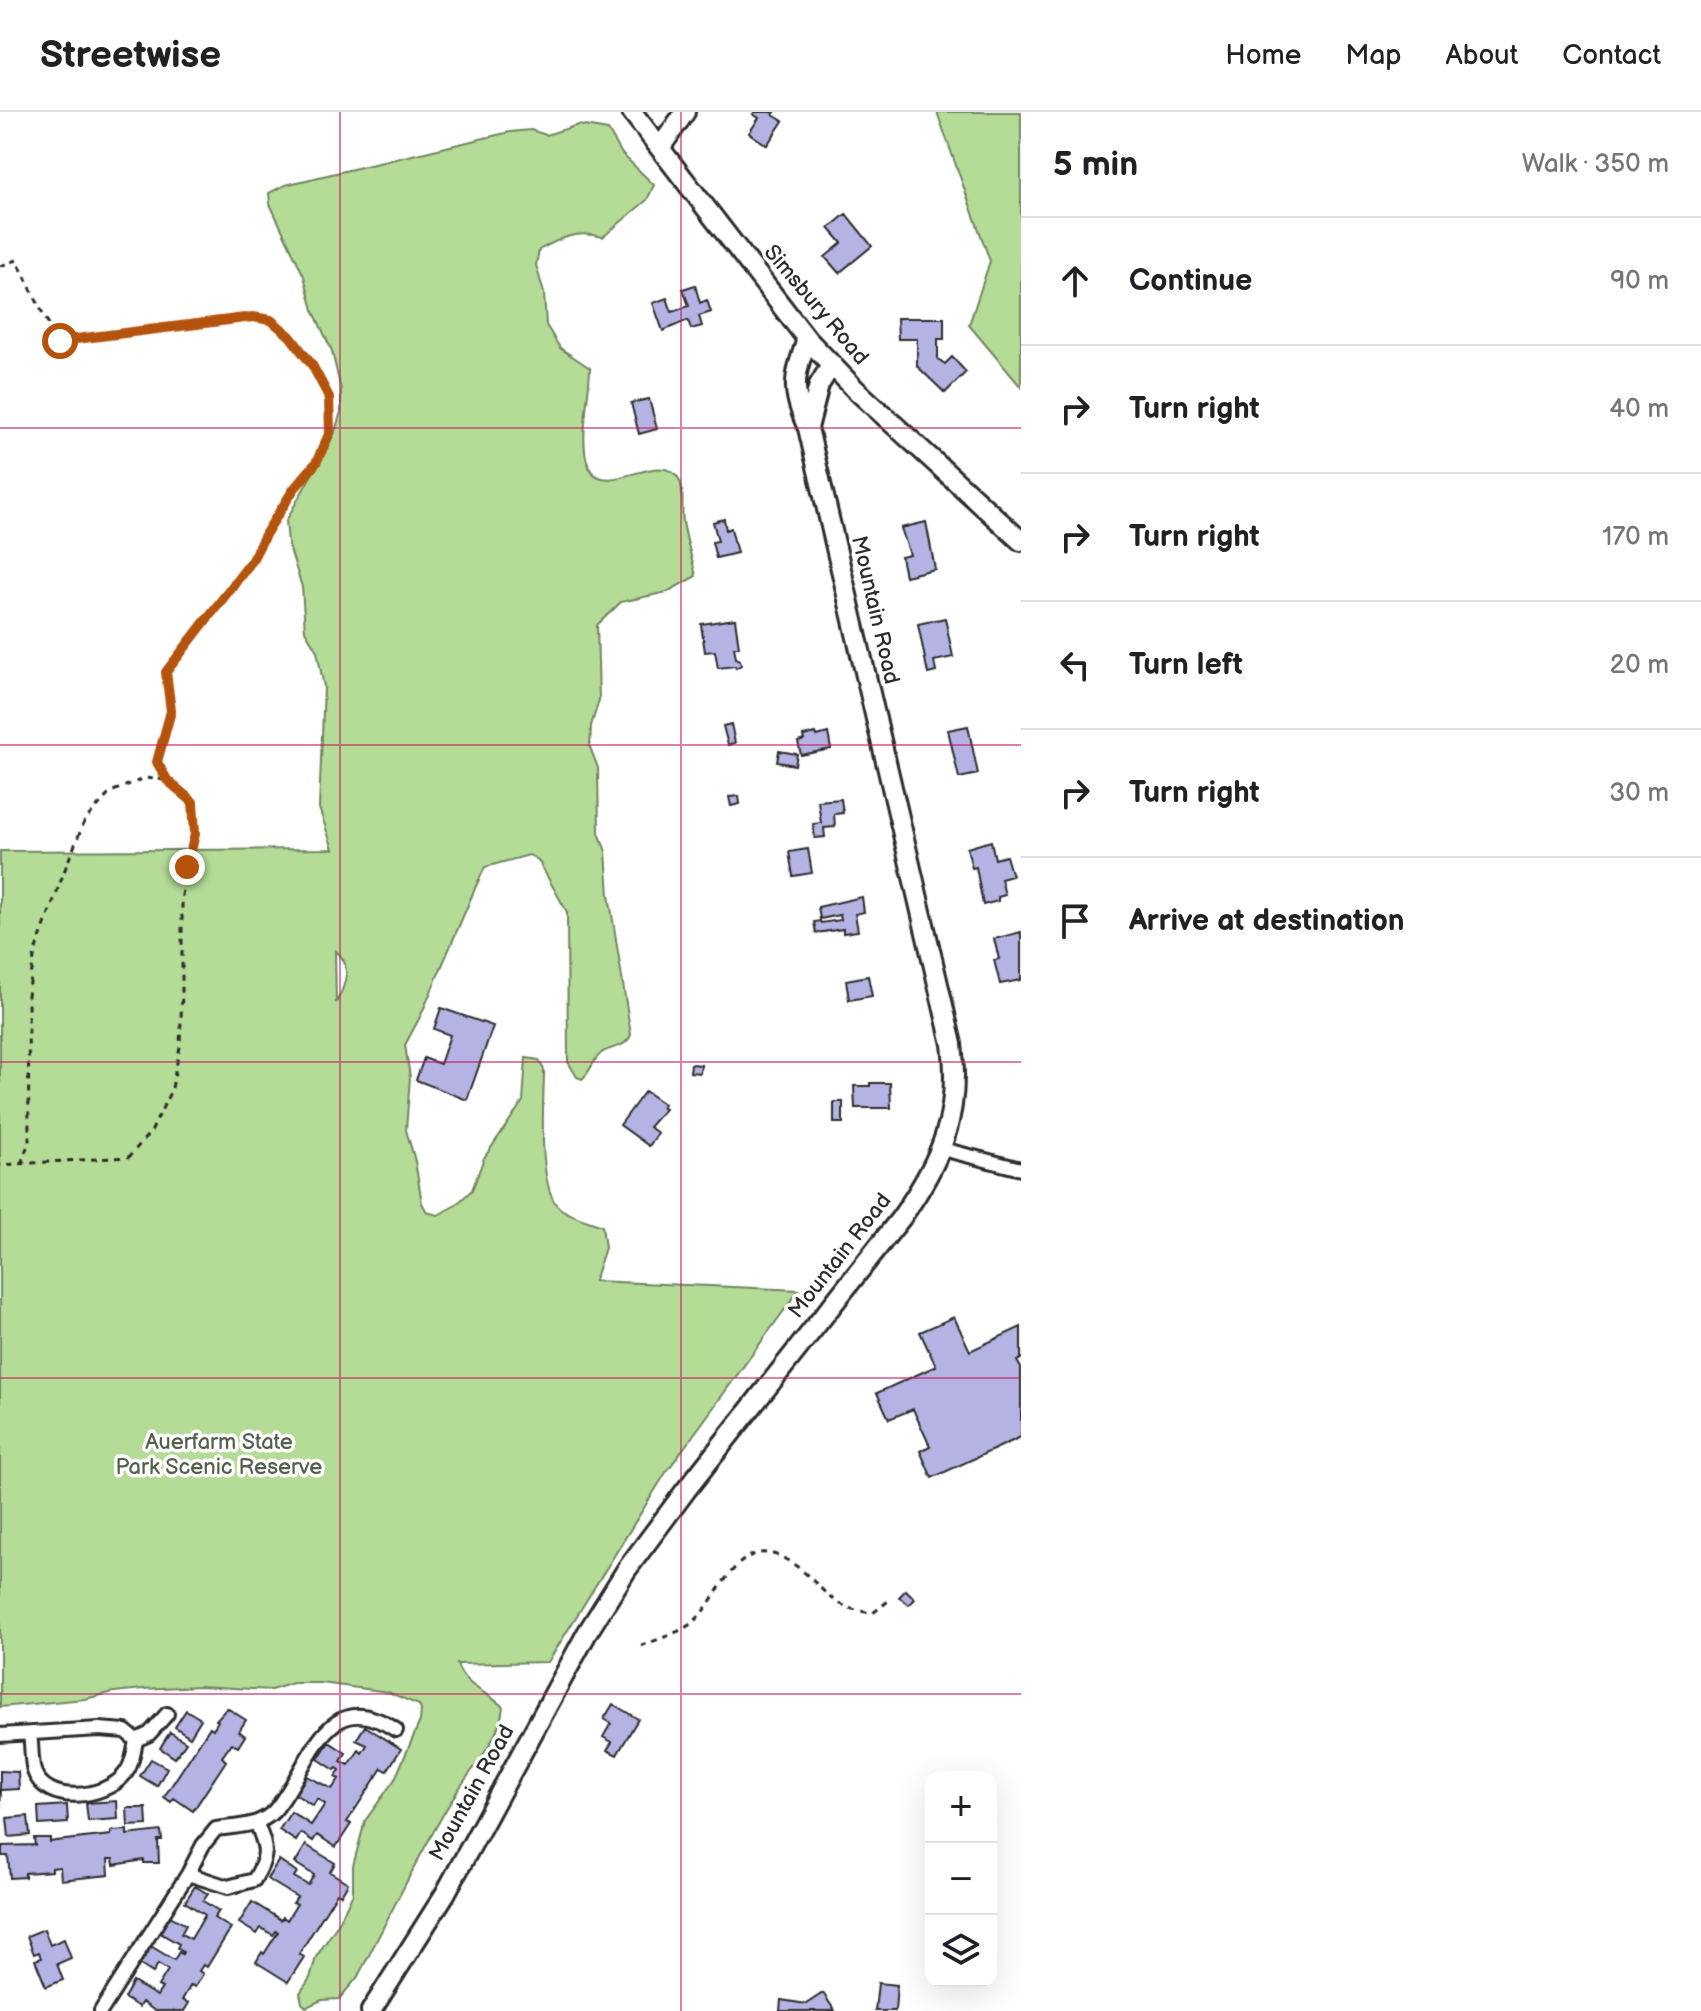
<!DOCTYPE html>
<meta charset="utf-8">
<style>
:root{--surface:#fff;--page:#f2f2f2;--text:#202124;--muted:#757577;--line:#e0e0e0}
body{margin:0;font-family:"Balsamiq Sans",sans-serif;background:var(--page);color:var(--text)}
.controls{position:absolute;right:24px;bottom:24px;display:grid;overflow:hidden;border-radius:16px;box-shadow:0 8px 32px #0002}
.controls button{width:72px;height:72px;display:grid;place-items:center;padding:0;border:0;border-bottom:2px solid var(--line);background:var(--surface);color:var(--text);font:40px sans-serif}
.stop{position:absolute;width:24px;height:24px;margin:-18px;border:6px solid #b45309;border-radius:50%;background:#fff}
.stop.end{background:#b45309;border-color:#fff;box-shadow:0 2px 8px #0008}
.list{margin:0;padding:0;list-style:none}
h2{display:flex;justify-content:space-between;align-items:center;height:104px;margin:0;padding:0 32px;font-size:34px}
h2 small{font-size:26px;font-weight:400;color:var(--muted)}
.list li{display:grid;grid-template-columns:52px 1fr auto;gap:24px;align-items:center;box-sizing:border-box;height:128px;padding:0 32px;border-top:2px solid var(--line)}
.list b{display:block;font-size:30px;white-space:nowrap}
.list em{font-size:26px;font-style:normal;color:var(--muted)}
.icon{flex:none;width:44px;height:44px;fill:none;stroke:currentColor;stroke-width:2;stroke-linecap:round;stroke-linejoin:round}
.map{position:relative;flex:none;width:1021px;height:1899px;overflow:hidden}
header{display:flex;align-items:center;gap:48px;box-sizing:border-box;height:112px;padding:0 40px;background:var(--surface);border-bottom:2px solid var(--line)}
header strong{font-size:38px}
nav{display:flex;gap:44px;margin-inline-start:auto;font-size:28px}
main{display:flex}
aside{flex:1;background:var(--surface)}
.map>svg:first-child{display:block}
.green{fill:#b5dc97;stroke:#708461;stroke-width:2;fill-rule:evenodd}
.building{fill:#b4b3e4;stroke:#2b2b2b;stroke-width:2}
.lines{fill:none;stroke-linecap:round;stroke-linejoin:round}
.street-casing{stroke:#2b2b2b;stroke-width:18}
.secondary-casing{stroke:#2b2b2b;stroke-width:24}
.path{stroke:#2b2b2b;stroke-width:3;stroke-dasharray:6 6;stroke-linecap:butt}
.street{stroke:#fff;stroke-width:12}
.secondary{stroke:#fff;stroke-width:18}
.route{stroke:#b45309;stroke-width:10}
.grid{fill:none;stroke:#c2185b;stroke-width:2;stroke-opacity:0.55}
.labels{text-anchor:middle;dominant-baseline:central;stroke-width:7;stroke-linejoin:round;paint-order:stroke}
.street-label{font-size:22px;fill:#2b2b2b;stroke:#fff}
.park-label{font-size:22px;fill:#54604b;stroke:#fff}
</style>
<header>
<strong>Streetwise</strong>
<nav><a>Home</a><a>Map</a><a>About</a><a>Contact</a></nav>
</header>
<main>
<div class="map">
<svg width="1021" height="1899" viewBox="0 0 1021 1899">
<rect width="100%" height="100%" fill="#fff"/>
<filter id="ink" filterUnits="userSpaceOnUse"><feTurbulence type="fractalNoise" baseFrequency=".0125" numOctaves="2"/><feDisplacementMap in="SourceGraphic" scale="16" xChannelSelector="R" yChannelSelector="G"/><feConvolveMatrix kernelMatrix="1 2 1 2 8 2 1 2 1" color-interpolation-filters="sRGB"/></filter>
<g filter="url(#ink)">
<path class="green" d="M937 0H1021V275L969 213 990 149Z
M578 13 608 18 622 42 654 73 647 88 603 125C578 118 562 125 539 138L536 153 544 181 546 213 560 236 590 256C590 282 576 339 592 360 611 383 662 337 679 367 685 378 681 397 683 410 686 428 692 446 696 464L667 480 621 490 597 513 599 588 591 614 590 635 598 656 599 720 606 740 609 783 631 923C625 936 614 934 603 940 593 946 591 960 582 967L577 965 568 950 567 800 538 748 529 743 485 755 476 774 421 903 405 933 410 965 406 1018 415 1049 422 1091 427 1100 438 1103 456 1093 472 1078 484 1046 523 989 526 946 539 948 544 958C544 989 536 1080 561 1097 573 1105 589 1109 602 1114L605 1136 594 1169 799 1178 665 1362 548 1550 457 1552C464 1575 487 1579 503 1595 499 1631 471 1656 453 1686 418 1743 389 1806 357 1866L339 1887 322 1888 306 1895 302 1891 300 1881 310 1866 316 1845 338 1812 353 1781V1754L365 1709 395 1667 420 1609 421 1598 419 1593 388 1580 321 1571H293L271 1578 199 1574 143 1577 114 1580 85 1587 0 1595V739L333 737 319 696 324 575 317 539 305 519 302 475 288 431 286 409 334 322 341 300V278L332 239 313 198 304 164 270 92 269 81 285 73 510 20 531 18 546 23ZM335 838C353 853 346 872 336 891Z"/>
<path class="building" d="M755 0H775L773 3 783 9 767 33 749 21 759 6 753 2Z
M846 102 872 134 839 161 825 145 842 131 829 116Z
M695 173 700 191 707 188 711 200 699 204 702 214 691 217 688 208 663 219 653 191 667 186 672 200 689 194 683 177Z
M897 206H944V227H938V247L945 252 952 245 966 260 945 281 917 254V227H898Z
M649 287 657 317 639 322 631 291Z
M724 407 726 418 731 416 737 441 716 446 712 430 718 429 713 410Z
M926 410 935 457 905 464 901 445 910 443 901 416Z
M945 506 953 545 934 549 936 560 928 562 918 512Z
M735 507 739 535H734L736 546 740 548 741 553 736 556 735 554 718 556 715 539 705 540 701 512Z
M731 612 735 631 728 633 723 614Z
M968 614 978 662 959 666 948 618Z
M816 621 817 624 828 621 831 637 801 643 798 630 804 628 803 624Z
M779 639 797 642 795 653 777 650Z
M739 684 740 692 731 694 729 685Z
M841 687 843 701 834 702 835 715 824 716 825 725 815 726 813 712 821 711 818 689Z
M991 729 995 747 1006 744 1012 764 1001 767 1005 783 998 785V789L983 793 976 755 972 756 967 736Z
M808 737 812 761 793 764 789 740Z
M862 785 864 800 855 802 858 819 843 821V817L816 821 814 810 820 809 821 811 841 808 840 803 820 807 818 795Z
M1021 820V868L1000 872 994 848 999 847 994 827Z
M868 864 872 884 849 888 846 868Z
M441 896 493 914 467 988 416 968 424 946 440 952 450 923 434 917Z
M691 952 701 953 700 961 690 960Z
M870 971H890L891 996H855L854 974H870Z
M645 979 664 992 662 995 665 997 649 1015 658 1021 649 1034 620 1013Z
M834 990H843V1011H834Z
M954 1205 970 1239 1021 1215V1247L1017 1249 1021 1256V1325L932 1366 920 1339 930 1334 913 1297 889 1307 877 1281 936 1254 920 1220Z
M906 1478 915 1487 909 1493 899 1485Z
M613 1592 638 1607 617 1643 607 1638 612 1630 603 1625 611 1611 604 1607Z
M227 1596 246 1608 239 1619 245 1624 238 1635 232 1631 222 1645 226 1649 193 1699 174 1686 171 1690 164 1685 210 1615 213 1617 218 1609 216 1608Z
M186 1598 201 1607 190 1625 175 1615Z
M365 1614 401 1637 387 1659 382 1656 347 1710 351 1712 336 1735 317 1723 313 1729 301 1721 296 1729 279 1718 291 1700 311 1713 325 1692 317 1687 313 1694 295 1682 307 1664 332 1677 339 1667 335 1665 340 1658 337 1656 335 1658 318 1647 329 1630 346 1641 341 1649 349 1653 359 1638 362 1641 367 1633 356 1628Z
M170 1620 186 1630 175 1646 160 1636Z
M151 1647 167 1656 157 1674 140 1664Z
M0 1659 18 1660 19 1677 1 1678 0 1703Z
M117 1689 118 1707 88 1709 86 1691Z
M67 1693 68 1711 39 1713 38 1695Z
M127 1696H146L147 1713 128 1714Z
M28 1704 30 1723 9 1725 7 1706Z
M127 1718V1723L161 1719 162 1728H158L159 1751H144V1748L114 1753 113 1747H108L109 1763 61 1768 60 1755 52 1756V1759L25 1761V1765L10 1766 8 1744H2V1734L35 1733 34 1726H50V1730L56 1729 111 1723V1719Z
M306 1733 335 1751 330 1760 348 1771 341 1783 337 1781 299 1842 304 1845 288 1870 256 1850 262 1840 264 1842 278 1820 276 1819 273 1823 261 1816 257 1822 239 1811 252 1790 281 1808 283 1805 287 1808 297 1792 293 1791 297 1785 267 1767 279 1748 297 1760 294 1765 308 1773 314 1763 295 1751Z
M195 1774 208 1782 203 1789 219 1799 214 1806 231 1816 207 1855 203 1853 199 1859 203 1862 195 1875 191 1873 182 1888 189 1891 184 1899H155L142 1890 139 1895 124 1886 133 1870 157 1884 162 1876 158 1874 168 1858 158 1852 153 1861 137 1851 149 1833 174 1848 179 1840 182 1842 183 1840 177 1836 179 1832 160 1821 170 1804 186 1813 181 1822 191 1827 205 1803 185 1790Z
M44 1817 50 1833 64 1827 71 1846 57 1852 63 1868 46 1875 35 1848 41 1846 39 1840 34 1842 27 1824Z
M878 1871 897 1873 895 1899H875Z
M823 1881 835 1899H780L781 1888 806 1892Z"/>
<g class="lines">
<defs>
<path id="street" d="M942 1037 1021 1057
M30 1622C32 1634 31 1649 34 1659 46 1694 105 1686 124 1663 132 1654 134 1640 136 1628
M0 1623 99 1617 125 1619 136 1628 149 1622 167 1602
M188 1762 228 1775 254 1768C269 1743 267 1738 257 1712
M101 1899 188 1762 203 1733 216 1717C236 1714 259 1715 274 1699 310 1658 324 1569 396 1618"/>
<path id="secondary" d="M632 0 807 227 855 277 1021 429
M660 36 685 0
M808 316 819 273 832 252
M371 1899 445 1782 587 1521 627 1457 686 1378 901 1106C941 1049 961 1003 952 932L808 316C790 278 794 266 807 227"/>
</defs>
<use href="#street" class="street-casing"/>
<use href="#secondary" class="secondary-casing"/>
<path class="path" d="M0 154 17 148 45 206 60 229 253 205 271 208 290 224 312 253 329 285 330 320 316 351 294 377 251 450 166 560 171 599 157 650 167 668 193 690 195 722 182 783V880L180 935 172 976 152 1018 129 1045 0 1053
M21 1052 29 1030 28 883 35 840 67 752 85 708 111 680 145 666 167 668
M641 1534C658 1527 677 1522 692 1511 719 1489 737 1420 785 1447 823 1468 823 1496 873 1501L892 1486"/>
<use href="#street" class="street"/>
<use href="#secondary" class="secondary"/>
</g>
</g>
<g class="lines" filter="url(#ink)">
<path class="route" d="M60 229 253 205 271 208 290 224 312 253 329 285 330 320 316 351 294 377 266 421 251 450 166 560 171 599 157 650 167 668 193 690 195 722 187 755"/>
</g>
<path class="grid" d="M340 0V1899M681 0V1899M0 316H1021M0 633H1021M0 950H1021M0 1266H1021M0 1582H1021"/>
<g class="labels">
<g class="street-label">
<text transform="translate(816 193) rotate(50)">Simsbury Road</text>
<text transform="translate(875 498) rotate(77)">Mountain Road</text>
<text transform="translate(840 1144) rotate(-52)">Mountain Road</text>
<text transform="translate(472 1681) rotate(-61)">Mountain Road</text>
</g>
<g class="park-label">
<text x="219" y="1330">Auerfarm State<tspan x="219" dy="25">Park Scenic Reserve</tspan></text>
</g>
</g>
</svg>
<div class="controls">
<button>+</button>
<button>−</button>
<button><svg class="icon" aria-label="layers" viewBox="0 0 24 24"><path d="M12 4l9 5-9 5-9-5zM3 14l9 5 9-5"/></svg></button>
</div>
<div class="stop" style="left:60px;top:229px"></div>
<div class="stop end" style="left:187px;top:755px"></div>
</div>
<aside>
<h2>5 min<small>Walk · 350 m</small></h2>
<ul class="list">
<li><svg class="icon" aria-label="ahead" viewBox="0 0 24 24"><path d="M12 20V5M6 11l6-6 6 6"/></svg><div><b>Continue</b></div><em>90 m</em></li>
<li><svg class="icon" aria-label="right" viewBox="0 0 24 24"><path d="M7 20v-9h11M14 6l5 5-5 5"/></svg><div><b>Turn right</b></div><em>40 m</em></li>
<li><svg class="icon" aria-label="right" viewBox="0 0 24 24"><path d="M7 20v-9h11M14 6l5 5-5 5"/></svg><div><b>Turn right</b></div><em>170 m</em></li>
<li><svg class="icon" aria-label="left" viewBox="0 0 24 24"><path d="M17 20v-9H6M10 6l-5 5 5 5"/></svg><div><b>Turn left</b></div><em>20 m</em></li>
<li><svg class="icon" aria-label="right" viewBox="0 0 24 24"><path d="M7 20v-9h11M14 6l5 5-5 5"/></svg><div><b>Turn right</b></div><em>30 m</em></li>
<li><svg class="icon" aria-label="arrive" viewBox="0 0 24 24"><path d="M6 21V4h12l-3 4 3 4H6"/></svg><div><b>Arrive at destination</b></div></li>
</ul>
</aside>
</main>
